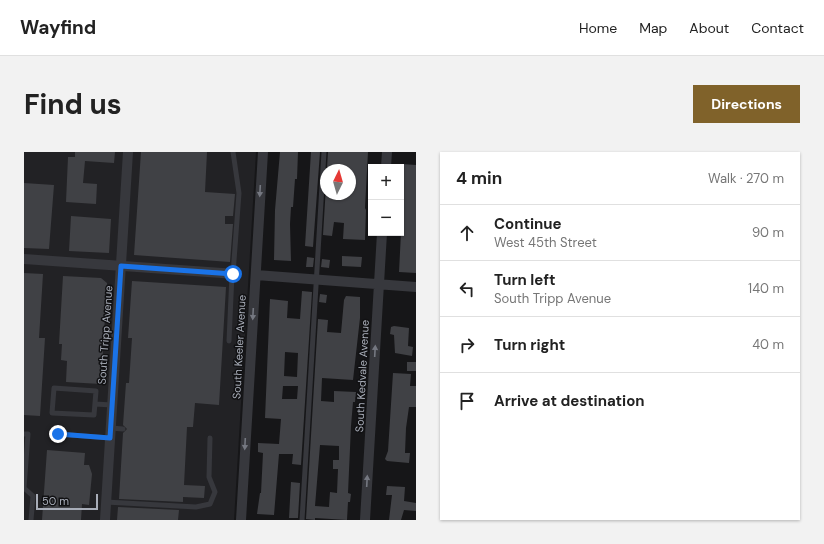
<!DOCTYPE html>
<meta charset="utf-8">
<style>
:root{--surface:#fff;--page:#f2f2f2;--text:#222;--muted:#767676;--line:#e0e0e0;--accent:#80622a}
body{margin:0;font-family:"DM Sans",sans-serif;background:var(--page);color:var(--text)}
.controls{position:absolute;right:12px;top:12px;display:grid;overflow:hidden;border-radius:0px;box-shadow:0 1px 3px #0004}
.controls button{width:36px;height:36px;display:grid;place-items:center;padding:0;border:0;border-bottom:1px solid var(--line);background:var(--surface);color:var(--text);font:20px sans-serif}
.compass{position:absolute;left:296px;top:12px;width:36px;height:36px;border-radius:50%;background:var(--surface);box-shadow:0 1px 3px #0004;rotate:5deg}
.scale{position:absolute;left:12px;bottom:10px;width:62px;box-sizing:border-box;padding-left:4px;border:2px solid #a8adb8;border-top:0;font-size:11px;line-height:14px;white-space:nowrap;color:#a8adb8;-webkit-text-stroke:3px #111113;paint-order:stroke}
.stop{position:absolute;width:12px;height:12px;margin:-9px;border:3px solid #1a73e8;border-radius:50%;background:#fff}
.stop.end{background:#1a73e8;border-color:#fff;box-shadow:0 1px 4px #0008}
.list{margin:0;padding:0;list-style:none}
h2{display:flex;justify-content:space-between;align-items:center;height:52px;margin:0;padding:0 16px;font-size:17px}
h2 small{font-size:13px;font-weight:400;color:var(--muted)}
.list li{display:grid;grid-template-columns:26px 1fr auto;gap:12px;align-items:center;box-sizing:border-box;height:56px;padding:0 16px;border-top:1px solid var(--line)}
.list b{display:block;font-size:15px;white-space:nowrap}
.list p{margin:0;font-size:13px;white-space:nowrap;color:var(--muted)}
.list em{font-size:13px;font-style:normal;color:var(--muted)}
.icon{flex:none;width:22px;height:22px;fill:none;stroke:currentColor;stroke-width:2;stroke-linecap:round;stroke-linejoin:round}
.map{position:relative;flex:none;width:392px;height:368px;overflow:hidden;border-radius:0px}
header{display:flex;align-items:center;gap:24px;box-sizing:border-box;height:56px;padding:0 20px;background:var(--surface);border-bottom:1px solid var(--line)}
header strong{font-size:19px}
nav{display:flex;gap:22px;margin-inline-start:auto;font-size:14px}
.intro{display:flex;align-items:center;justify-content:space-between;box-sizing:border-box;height:96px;padding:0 24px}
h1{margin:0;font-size:28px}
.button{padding:10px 18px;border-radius:0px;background:var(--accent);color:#fff;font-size:14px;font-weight:700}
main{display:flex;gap:24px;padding:0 24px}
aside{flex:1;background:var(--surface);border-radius:0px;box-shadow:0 1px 3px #0004}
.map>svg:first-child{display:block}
.built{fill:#222225}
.building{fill:#404145;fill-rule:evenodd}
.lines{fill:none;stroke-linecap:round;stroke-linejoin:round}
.service{stroke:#37383d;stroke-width:5}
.minor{stroke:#37383d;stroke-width:10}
.oneway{fill:#757881}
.route{stroke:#1a73e8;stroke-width:5}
.labels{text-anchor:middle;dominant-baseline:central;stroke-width:3;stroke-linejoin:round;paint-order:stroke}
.street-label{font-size:11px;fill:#a8adb8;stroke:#111113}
</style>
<header>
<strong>Wayfind</strong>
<nav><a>Home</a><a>Map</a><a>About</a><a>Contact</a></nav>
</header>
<div class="intro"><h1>Find us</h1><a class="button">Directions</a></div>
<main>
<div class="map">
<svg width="392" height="368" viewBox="0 0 392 368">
<rect width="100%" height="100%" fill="#161618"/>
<path class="built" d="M0 0H232L210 368H0Z"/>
<path class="building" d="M51 0H91L90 11 61 9 59 31 73 32 72 52 42 50 44 5H51Z
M117 0H183L181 40 211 42 209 64H201V72H209L206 110 110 103Z
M256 0H274L273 27H271L269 55H267L266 72 267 109 250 108 251 58Z
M287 0H296L289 95 281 94Z
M304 0H344L341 56 342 58 341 88 319 87 320 71 310 70 308 84 299 83 302 34V43H326V17L303 16Z
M378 12 392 13V121L375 120 380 22H378Z
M0 31 30 33 25 97 0 96Z
M47 64 87 67 85 101 45 99Z
M318 104 338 105 337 115 318 114Z
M283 105 290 106 289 115H282Z
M298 107 306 108 305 116 297 115Z
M0 121 19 122 15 186H21L16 264 0 263Z
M39 124 77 126 83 131 77 232 42 230 43 209 37 208 38 192H35Z
M108 129 202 135 195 253 171 251 169 275H163L160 333 181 334 180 346 159 345V350L95 347 99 281 103 277 99 273 102 231H105L108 186H104Z
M278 139 288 140 277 313 268 312 269 302H255L250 363 233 362 236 341H237L239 301 234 300V291L255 292 257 267 241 266 246 147 264 149 263 166 276 167ZM261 200 274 201 273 225 260 224ZM259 234H274L273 247H258Z
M296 142 303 143 302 151 295 150Z
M322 144 336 145V166L329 228 298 226 297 249 310 250V239L332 240 331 250H329L327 274 324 341 327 342 326 350H324L323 368 291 366V368L282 367 294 167 304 168 303 180 317 181 320 148ZM296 293 315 294V308H309V317H314L313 341 306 340 305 355 291 354Z
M370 174 385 176 384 194 389 195 388 204 371 201 370 183 366 182 367 175Z
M383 210H392V219H383Z
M369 221 387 222 386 234H392V255H385L382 276 381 301H386L385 311 363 309 361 307 364 299Z
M23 298 61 301 60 313H65L68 322 65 353 58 352 57 368H18Z
M267 330 276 331 274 366H265Z
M363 334 381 335 380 349 392 351V359L380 358 377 368H365L368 343H362Z
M94 355 155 358 154 368H93Z"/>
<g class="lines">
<path class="service" d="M209 0 215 41 209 122
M205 189 208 122
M30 236 72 239 70 263 28 261Z
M71 252 88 253
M87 276 99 277
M0 282H4L0 336
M34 282 86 286
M0 336 9 344 7 368
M82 350 172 355 186 352 191 340 185 325 186 286
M278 368 300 0"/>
<path class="minor" d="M362 15 363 0
M0 107 212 122
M232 123 392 135
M81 368 104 0
M217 368 239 0
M341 368 358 81"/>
</g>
<defs><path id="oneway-solid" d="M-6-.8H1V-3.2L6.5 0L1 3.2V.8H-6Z"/></defs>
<g class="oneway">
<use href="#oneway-solid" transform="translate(236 39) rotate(93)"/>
<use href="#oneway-solid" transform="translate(229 162) rotate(93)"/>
<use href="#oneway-solid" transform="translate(351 199) rotate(-87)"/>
<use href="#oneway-solid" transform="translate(221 292) rotate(93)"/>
<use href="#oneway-solid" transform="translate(343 329) rotate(-87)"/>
</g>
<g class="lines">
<path class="route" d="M34 282 86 286 97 114 209 122"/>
</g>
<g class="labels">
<g class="street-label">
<text transform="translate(81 183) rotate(-86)">South Tripp Avenue</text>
<text transform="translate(215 195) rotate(-87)">South Keeler Avenue</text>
<text transform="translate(338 224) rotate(-87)">South Kedvale Avenue</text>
</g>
</g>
</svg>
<div class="controls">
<button>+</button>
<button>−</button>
</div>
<svg class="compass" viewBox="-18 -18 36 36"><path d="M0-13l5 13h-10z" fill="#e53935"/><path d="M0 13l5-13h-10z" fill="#767676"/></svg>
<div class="scale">50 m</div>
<div class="stop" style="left:209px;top:122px"></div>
<div class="stop end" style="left:34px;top:282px"></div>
</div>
<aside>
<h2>4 min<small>Walk · 270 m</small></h2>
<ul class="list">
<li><svg class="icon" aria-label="ahead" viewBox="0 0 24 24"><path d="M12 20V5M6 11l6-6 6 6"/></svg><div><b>Continue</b><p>West 45th Street</p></div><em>90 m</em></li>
<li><svg class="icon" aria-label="left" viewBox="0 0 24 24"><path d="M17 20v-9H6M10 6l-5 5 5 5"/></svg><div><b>Turn left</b><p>South Tripp Avenue</p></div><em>140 m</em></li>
<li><svg class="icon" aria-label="right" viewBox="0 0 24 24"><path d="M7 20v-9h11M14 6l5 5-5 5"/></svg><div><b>Turn right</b></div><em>40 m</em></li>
<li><svg class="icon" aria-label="arrive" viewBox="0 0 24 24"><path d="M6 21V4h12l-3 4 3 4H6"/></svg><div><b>Arrive at destination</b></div></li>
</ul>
</aside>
</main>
